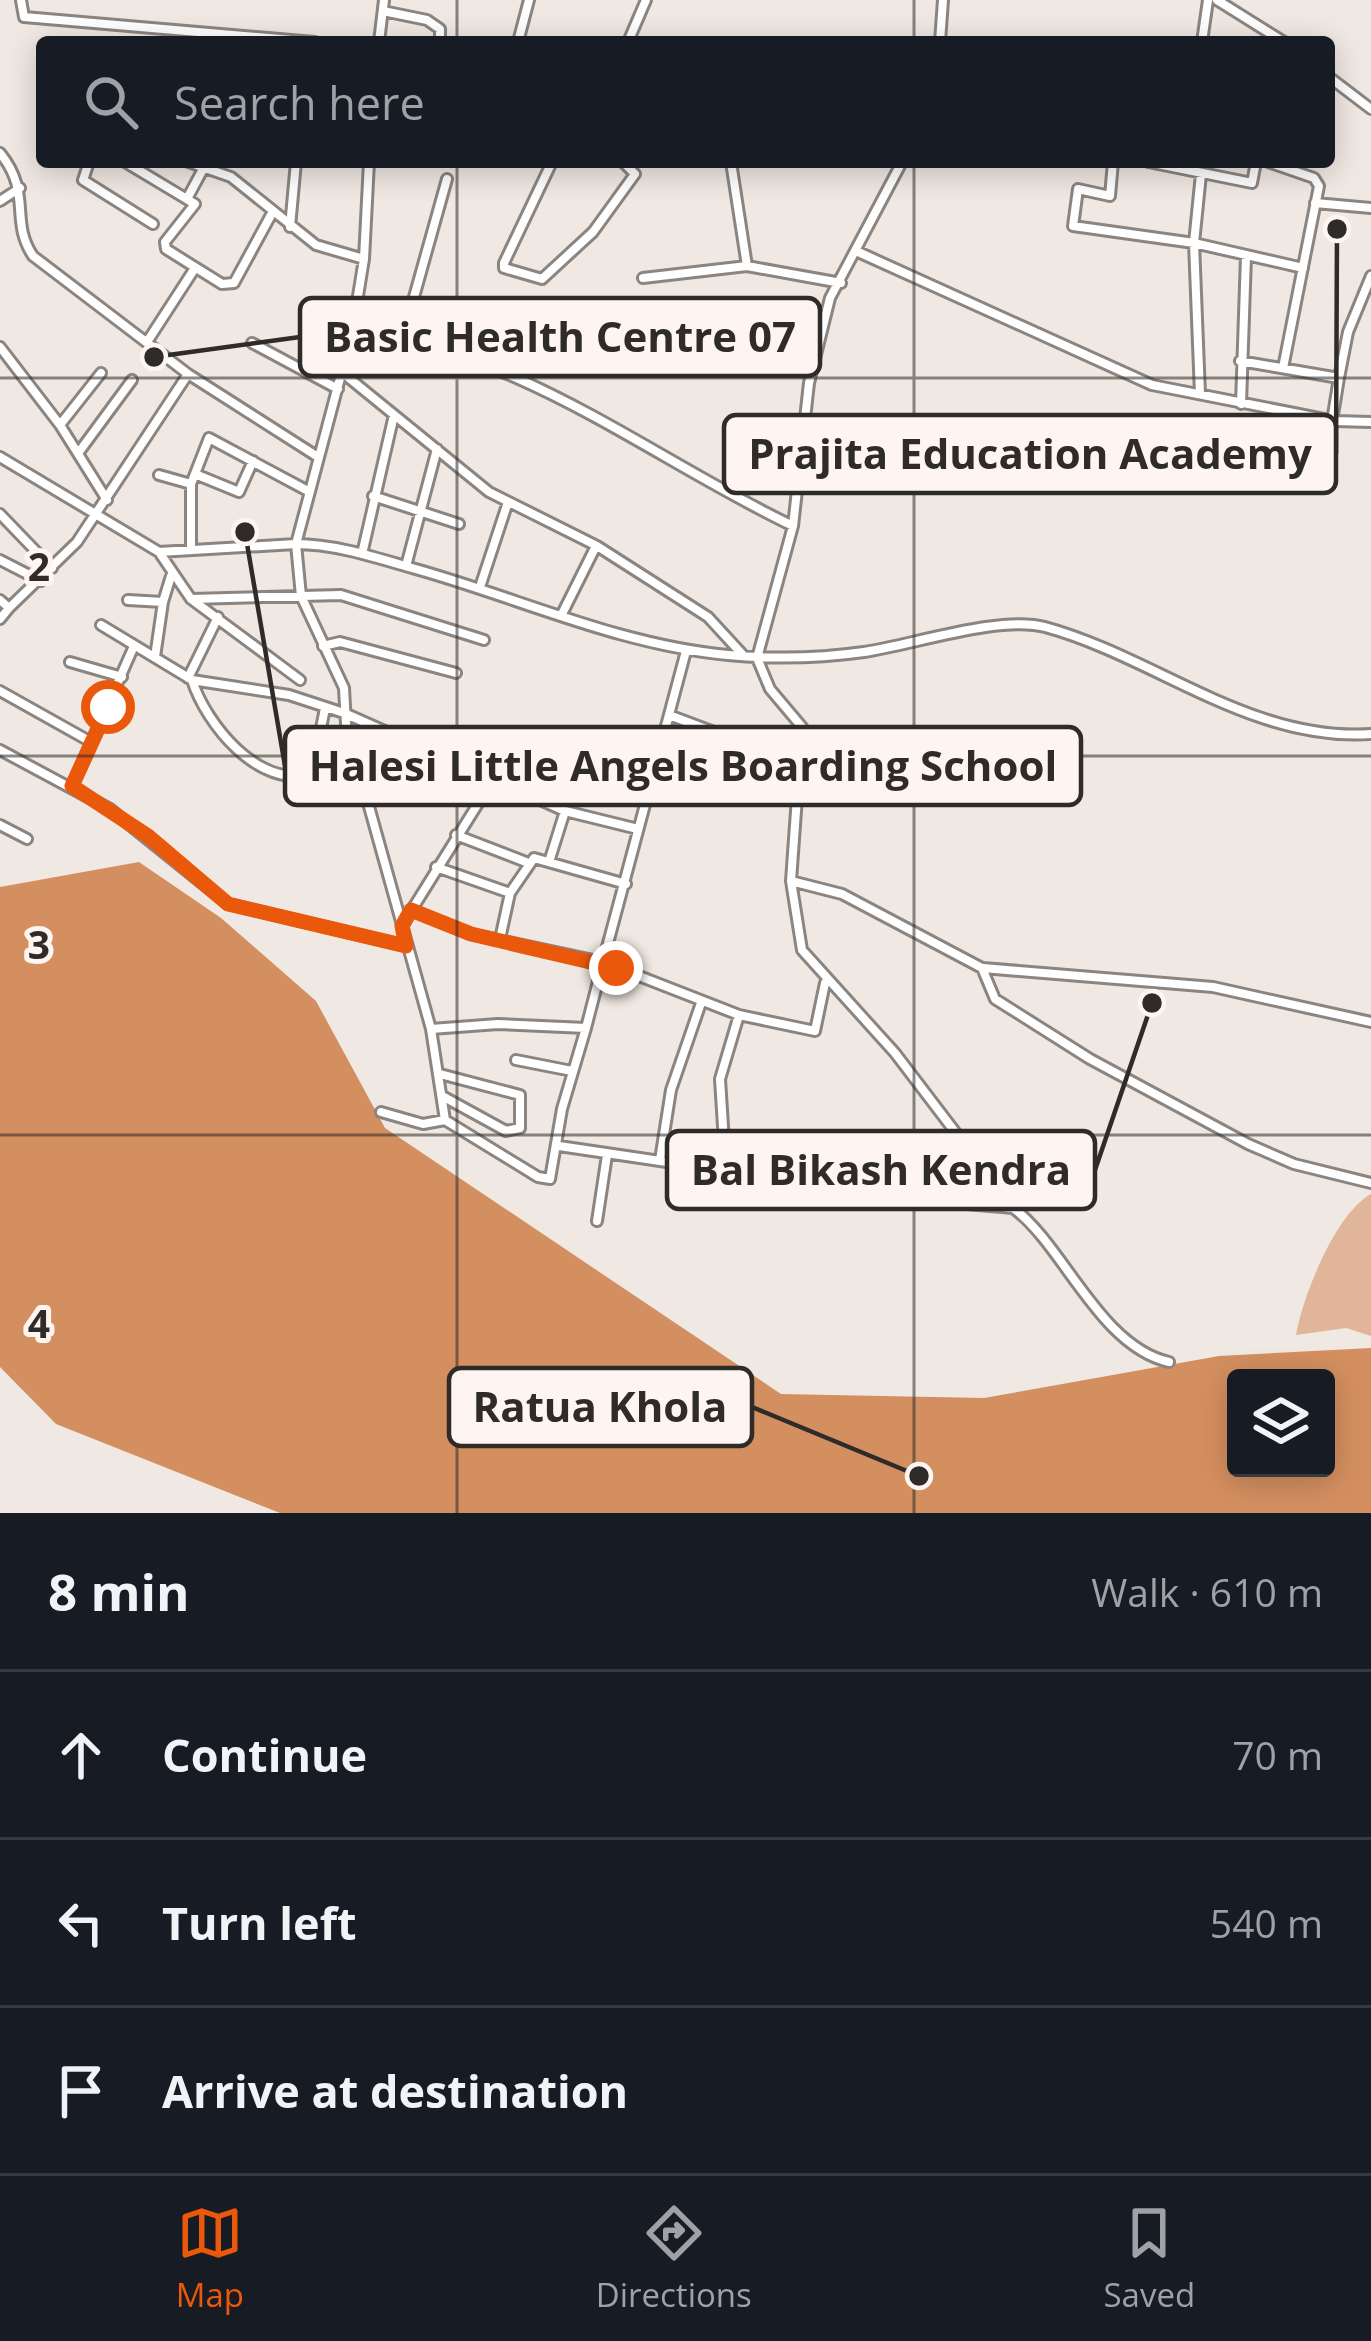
<!DOCTYPE html>
<meta charset="utf-8">
<style>
:root{--surface:#171b24;--page:#20242c;--text:#f1f3f6;--muted:#9ea1a6;--line:#363941;--accent:#ea580c}
body{margin:0;font-family:"Open Sans",sans-serif;background:var(--page);color:var(--text)}
.controls{position:absolute;right:36px;bottom:36px;display:grid;overflow:hidden;border-radius:12px;box-shadow:0 6px 30px #0003}
.controls button{width:108px;height:108px;display:grid;place-items:center;padding:0;border:0;border-bottom:3px solid var(--line);background:var(--surface);color:var(--text);font:60px sans-serif}
.stop{position:absolute;width:36px;height:36px;margin:-27px;border:9px solid #ea580c;border-radius:50%;background:#fff}
.stop.end{background:#ea580c;border-color:#fff;box-shadow:0 3px 12px #0008}
.list{margin:0;padding:0;list-style:none}
h2{display:flex;justify-content:space-between;align-items:center;height:156px;margin:0;padding:0 48px;font-size:51px}
h2 small{font-size:39px;font-weight:400;color:var(--muted)}
.list li{display:grid;grid-template-columns:78px 1fr auto;gap:36px;align-items:center;box-sizing:border-box;height:168px;padding:0 48px;border-top:3px solid var(--line)}
.list b{display:block;font-size:45px;white-space:nowrap}
.list em{font-size:39px;font-style:normal;color:var(--muted)}
.icon{flex:none;width:66px;height:66px;fill:none;stroke:currentColor;stroke-width:2;stroke-linecap:round;stroke-linejoin:round}
.map{position:relative;flex:none;width:1371px;height:1513px;overflow:hidden}
.search{position:absolute;background:var(--surface);box-shadow:0 6px 30px #0003;left:36px;right:36px;top:36px;height:132px;display:flex;align-items:center;gap:30px;box-sizing:border-box;padding:0 42px;border-radius:12px;color:var(--muted);font-size:45px}
.sheet{height:660px;background:var(--surface)}
nav{display:flex;justify-content:space-around;align-items:center;box-sizing:border-box;height:168px;border-top:3px solid var(--line);background:var(--surface);font-size:33px;color:var(--muted)}
nav a{display:grid;justify-items:center;gap:6px}
nav .on{color:var(--accent)}
.map>svg:first-child{display:block}
.green{fill:#e1b599}
.water{fill:#d48f60;fill-rule:evenodd}
.lines{fill:none;stroke-linecap:round;stroke-linejoin:round}
.street-casing{stroke:#8c847f;stroke-width:14}
.street{stroke:#fff;stroke-width:8}
.route{stroke:#ea580c;stroke-width:15}
.grid{fill:none;stroke:#2e2b29;stroke-width:3;stroke-opacity:0.55}
.grid-label{font-size:39px;text-anchor:middle;font-weight:bold;fill:#2e2b29;stroke:#fef5f0;stroke-width:10;stroke-linejoin:round;paint-order:stroke}
.leader{fill:none;stroke:#2e2b29;stroke-width:4.5}
.callout-dot{fill:#2e2b29;stroke:#fef5f0;stroke-width:4.5}
.callout{fill:#fef5f0;stroke:#2e2b29;stroke-width:4.5}
.callout-label{font-size:42px;text-anchor:middle;font-weight:bold;fill:#2e2b29}
</style>
<div class="map">
<svg width="1371" height="1513" viewBox="0 0 1371 1513">
<rect width="100%" height="100%" fill="#f0e8e2"/>
<path class="green" d="M1371 1194V1336L1346 1328 1296 1335C1303 1295 1336 1213 1371 1194Z"/>
<path class="water" d="M139 862 221 918 316 1001 385 1128 781 1394 984 1398 1219 1356 1371 1348V1513H280L56 1424 0 1367V887ZM1236 1378H1326V1468H1236Z"/>
<g class="lines">
<defs>
<path id="street" d="M21 0 24 17 315 42
M1217 0 1284 42
M383 11 427 20 440 29V42
M379 42 384 0
M518 42 529 0
M628 42 646 0
M940 42 943 0
M1202 42 1208 0
M1329 77 1371 109
M0 153C33 194 9 220 33 256L188 374 318 457
M89 162 83 180 153 224
M125 162 195 204 165 242 166 249 222 284 234 283 271 215
M188 162 231 177 316 245 364 259
M552 162 504 263V268L542 279 593 232 635 174 623 162
M731 162 747 266
M902 162 830 298 809 383 793 526 757 658 770 689 802 727 791 881 842 894 982 968 995 999 1090 1059 1248 1144 1294 1164 1371 1183
M1113 162 1110 196 1078 189 1073 226 1194 243 1303 268
M1148 162 1252 183 1256 162
M1268 162 1314 178 1319 186 1283 368
M188 197 202 171
M0 201 20 188
M1315 203 1371 208
M290 227 296 162
M856 251 1152 385 1335 421 1371 422
M643 278 747 266 841 283
M352 333C516 347 650 458 793 526
M402 340 447 179
M147 342 195 268
M252 343 338 389
M0 347 60 425 107 500
M1240 361 1339 378 1348 332 1371 276
M344 374 489 492 597 546 708 617 742 654
M1200 394 1194 243 1201 174
M1241 404 1246 256
M1332 421 1339 378
M60 425 101 373
M79 452 132 380
M0 457 159 552 296 544 352 333 364 259 369 162
M195 474 239 492 253 461
M159 475 191 484
M373 496 459 524
M0 514 52 568
M191 550V484L209 438 308 491
M159 552 191 599 300 680
M362 554 394 415
M0 560 41 581
M406 566 437 449
M480 587 507 505
M191 599 341 595 484 640
M0 600 9 608 77 542 188 374
M128 600 163 602 171 576
M562 614 596 546
M0 619 9 608
M101 625 192 680 289 695 344 713 565 811 638 829
M323 646 340 642 456 673
M686 651 603 962 739 1015 720 1079 725 1158C762 1190 957 1203 1013 1208 1063 1244 1099 1346 1169 1362
M155 657 163 602
M70 662 122 677
M188 678 218 617
M192 680C206 724 258 789 312 774L325 708
M0 691 91 742
M669 715 802 765
M0 750 110 809 228 904 406 946
M72 786 134 646
M0 825 27 839
M456 835 526 862
M549 862 565 811
M436 867 510 893 534 858 626 884
M791 881 802 950 895 1053 1013 1208
M411 910 471 934 603 962 586 1028 498 1024 431 1029
M403 924 494 778
M500 939 510 893
M983 968 1213 987 1371 1022
M739 1015 815 1031 825 983
M516 1060 572 1071
M440 1074 520 1095V1128L506 1131 444 1097
M381 1112 423 1124 445 1120 538 1177 550 1179 562 1109 586 1028
M445 1120 431 1029 346 724 344 688 301 596 296 544C334 544 374 557 412 568 517 597 618 645 728 655 771 659 821 658 864 652 912 645 1000 615 1045 627 1155 657 1251 742 1371 734
M559 1146 687 1165 730 1164
M660 1160 671 1090 701 1003
M597 1221 607 1155"/>
</defs>
<use href="#street" class="street-casing"/>
<use href="#street" class="street"/>
</g>
<g class="lines">
<path class="route" d="M108 707 72 786 148 836 228 904 406 946 402 926 411 910 471 934 616 968"/>
</g>
<path class="grid" d="M457 0V42M914 0V42M457 162V1513M914 162V1513M0 378H1371M0 756H1371M0 1135H1371"/>
<g class="grid-label">
<text x="39" y="581">2</text>
<text x="39" y="959">3</text>
<text x="39" y="1338">4</text>
</g>
<path class="leader" d="M154 357L300 337M1337 229L1336 454M245 532L285 766M1152 1003L1095 1170M919 1476L752 1407"/>
<g class="callout-dot">
<circle cx="154" cy="357" r="12"/>
<circle cx="1337" cy="229" r="12"/>
<circle cx="245" cy="532" r="12"/>
<circle cx="1152" cy="1003" r="12"/>
<circle cx="919" cy="1476" r="12"/>
</g>
<g class="callout">
<rect x="300" y="298" width="520" height="78" rx="12"/>
<rect x="724" y="415" width="612" height="78" rx="12"/>
<rect x="285" y="727" width="796" height="78" rx="12"/>
<rect x="667" y="1131" width="428" height="78" rx="12"/>
<rect x="449" y="1368" width="303" height="78" rx="12"/>
</g>
<g class="callout-label">
<text x="560" y="352">Basic Health Centre 07</text>
<text x="1030" y="469">Prajita Education Academy</text>
<text x="683" y="781">Halesi Little Angels Boarding School</text>
<text x="881" y="1185">Bal Bikash Kendra</text>
<text x="600" y="1422">Ratua Khola</text>
</g>
</svg>
<div class="controls">
<button><svg class="icon" aria-label="layers" viewBox="0 0 24 24"><path d="M12 4l9 5-9 5-9-5zM3 14l9 5 9-5"/></svg></button>
</div>
<div class="stop" style="left:108px;top:707px"></div>
<div class="stop end" style="left:616px;top:968px"></div>
<div class="search"><svg class="icon" aria-label="search" viewBox="0 0 24 24"><circle cx="10" cy="10" r="6"/><path d="M15 15l6 6"/></svg>Search here</div>
</div>
<section class="sheet">
<h2>8 min<small>Walk · 610 m</small></h2>
<ul class="list">
<li><svg class="icon" aria-label="ahead" viewBox="0 0 24 24"><path d="M12 20V5M6 11l6-6 6 6"/></svg><div><b>Continue</b></div><em>70 m</em></li>
<li><svg class="icon" aria-label="left" viewBox="0 0 24 24"><path d="M17 20v-9H6M10 6l-5 5 5 5"/></svg><div><b>Turn left</b></div><em>540 m</em></li>
<li><svg class="icon" aria-label="arrive" viewBox="0 0 24 24"><path d="M6 21V4h12l-3 4 3 4H6"/></svg><div><b>Arrive at destination</b></div></li>
</ul>
</section>
<nav>
<a class="on"><svg class="icon" aria-label="map" viewBox="0 0 24 24"><path d="M3 6l6-2 6 2 6-2v14l-6 2-6-2-6 2zM9 4v14M15 6v14"/></svg>Map</a>
<a><svg class="icon" aria-label="directions" viewBox="0 0 24 24"><path d="M12 3l9 9-9 9-9-9zM9 14v-3h6M13 9l2 2-2 2"/></svg>Directions</a>
<a><svg class="icon" aria-label="saved" viewBox="0 0 24 24"><path d="M7 4h10v16l-5-4-5 4z"/></svg>Saved</a>
</nav>
